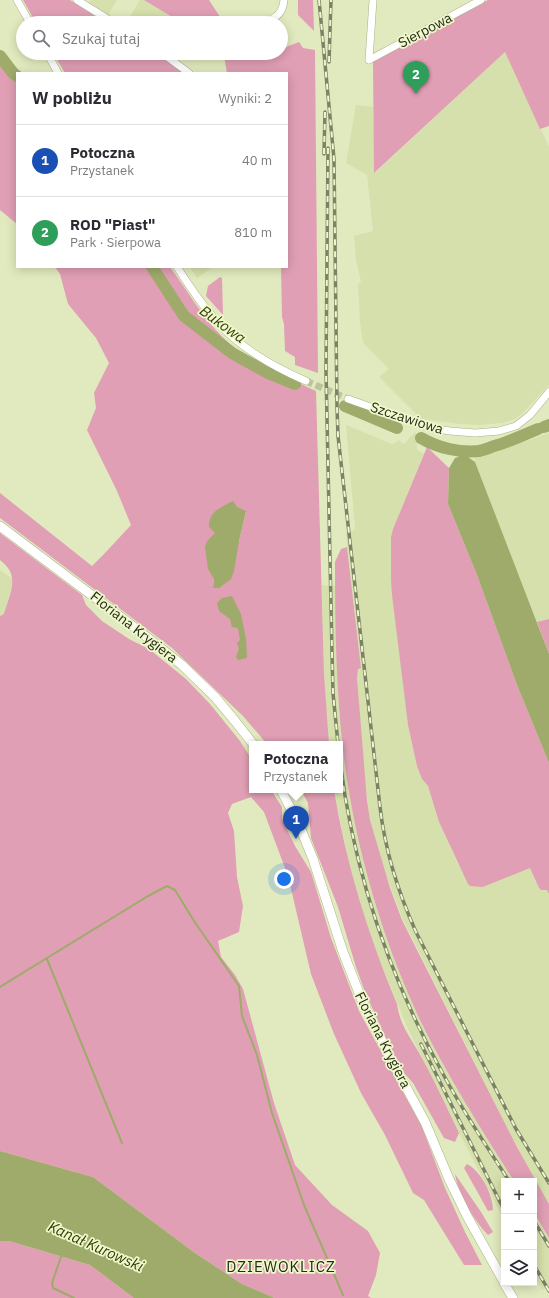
<!DOCTYPE html>
<html lang="pl">
<meta charset="utf-8">
<style>
:root{--surface:#fff;--page:#f7f7f7;--text:#2b2b33;--muted:#7c7c81;--line:#e1e1e2;--accent:#6e3eb6}
body{margin:0;font-family:"IBM Plex Sans",sans-serif;background:var(--page);color:var(--text)}
.controls{position:absolute;right:12px;bottom:12px;display:grid;overflow:hidden;border-radius:0px;box-shadow:0 2px 10px #0003}
.controls button{width:36px;height:36px;display:grid;place-items:center;padding:0;border:0;border-bottom:1px solid var(--line);background:var(--surface);color:var(--text);font:20px sans-serif}
.you{position:absolute;left:284px;top:879px;width:14px;height:14px;margin:-10px;border:3px solid #fff;border-radius:50%;background:#1a73e8;box-shadow:0 0 0 6px #1a73e833}
.badge{display:grid;place-items:center;width:26px;height:26px;border-radius:50%;background:var(--accent);color:#fff;font-size:13px;font-weight:700}
.pin{position:absolute;translate:-50% -33px;filter:drop-shadow(0 1px 2px #0008)}
.pin::after{content:'';position:absolute;top:21px;width:14px;height:12px;background:inherit;clip-path:polygon(0 0,100% 0,50% 100%)}
.popup{position:absolute;left:249px;top:741px;width:94px;height:52px;box-sizing:border-box;display:grid;place-content:center;border-radius:0px;background:var(--surface);filter:drop-shadow(0 1px 3px #0005);font-size:13px;white-space:nowrap;color:var(--muted)}
.popup b{font-size:15px;color:var(--text)}
.popup::after{content:'';position:absolute;left:50%;top:100%;margin-left:-8px;border:8px solid transparent;border-top-color:var(--surface)}
.list{margin:0;padding:0;list-style:none}
h2{display:flex;justify-content:space-between;align-items:center;height:52px;margin:0;padding:0 16px;font-size:17px}
h2 small{font-size:13px;font-weight:400;color:var(--muted)}
.list li{display:grid;grid-template-columns:26px 1fr auto;gap:12px;align-items:center;box-sizing:border-box;height:72px;padding:0 16px;border-top:1px solid var(--line)}
.list b{display:block;font-size:15px;white-space:nowrap}
.list p{margin:0;font-size:13px;white-space:nowrap;color:var(--muted)}
.list em{font-size:13px;font-style:normal;color:var(--muted)}
.icon{flex:none;width:22px;height:22px;fill:none;stroke:currentColor;stroke-width:2;stroke-linecap:round;stroke-linejoin:round}
.map{position:relative;flex:none;width:549px;height:1298px;overflow:hidden}
.search{position:absolute;background:var(--surface);box-shadow:0 2px 10px #0003;left:16px;top:16px;width:272px;height:44px;display:flex;align-items:center;gap:10px;box-sizing:border-box;padding:0 14px;border-radius:22px;color:var(--muted);font-size:15px}
.panel{position:absolute;background:var(--surface);box-shadow:0 2px 10px #0003;left:16px;top:72px;width:272px;height:196px;border-radius:0px}
.map>svg:first-child{display:block}
.built{fill:#d5e0ac}
.green{fill:#e09fb4;fill-rule:evenodd}
.water{fill:#9eab6a}
.lines{fill:none;stroke-linecap:round;stroke-linejoin:round}
.stream{stroke:#9eab6a;stroke-width:2}
.canal{stroke:#9eab6a;stroke-width:7}
.river{stroke:#9eab6a;stroke-width:12}
.minor-tunnel{stroke:#bcc49d;stroke-width:7;stroke-dasharray:7 3.5;stroke-linecap:butt}
.minor-casing{stroke:#a9b288;stroke-width:8}
.major-casing{stroke:#a9b288;stroke-width:10}
.minor{stroke:#fff;stroke-width:7}
.major{stroke:#fff;stroke-width:9}
.rail-casing{stroke:#7c8265;stroke-width:3.5}
.rail{stroke:#eef8cb;stroke-width:2;stroke-dasharray:6;stroke-linecap:butt}
.labels{text-anchor:middle;dominant-baseline:central;stroke-width:3.5;stroke-linejoin:round;paint-order:stroke}
.street-label{font-size:14px;fill:#262a19;stroke:#eef8cb}
.water-label{font-size:15px;font-style:italic;fill:#333a06;stroke:#eef8cb}
.neighbourhood-label{font-size:15px;letter-spacing:1px;fill:#262a19;stroke:#eef8cb}
</style>
<div class="map">
<svg width="549" height="1298" viewBox="0 0 549 1298">
<rect width="100%" height="100%" fill="#e1eabe"/>
<path class="built" d="M91 0H117L108 15 89 3Z
M140 0H144L182 23H126Z
M505 52 549 147V385L523 413 515 419 503 423 479 425 461 424 421 419 379 377 389 369 363 343 360 322 358 284 361 282 356 260 354 236 373 231 367 175 346 163 356 105 373 107 375 173Z
M190 267H213L197 278Z
M346 425 392 444 395 443 398 440 404 444 415 432 417 436V450L424 453 393 529 391 537V581L408 725 417 766 422 779 428 786 439 822 458 864 483 887 530 868 539 888 547 890 549 894V1204L517 1147 403 920 385 873 370 820 364 770 357 678 358 669 361 668 346 533 352 532 355 528Z
M549 433V619L537 622 492 508 475 462 474 455 498 451Z
M0 570 14 580 4 614 0 616Z
M322 585 335 586 338 699 343 750 356 826 375 901 400 973 432 1044 458 1091 514 1181H504V1220L452 1119 407 1027 377 954 360 906 347 854 334 790H340V744H329L324 674Z
M534 1213 549 1238V1286L542 1290 534 1276Z"/>
<path class="green" d="M23 0H70L106 23H36Z
M144 0H209L220 17V23H182Z
M298 0H313L314 31 298 15Z
M488 0H549V126L540 129 505 52 374 173 373 62 382 56Z
M299 42 303 48 315 50 318 373 295 365V357L285 351 284 324 282 317 281 267H287V73H227L224 56 281 53V49Z
M53 53H154L178 68 183 73H65Z
M0 59 11 74 17 79V224L0 210Z
M55 267H170C190 294 208 327 235 348 260 367 289 378 316 391L324 674 329 744H267L243 716 172 648 0 518V493L92 566 105 553 131 525 117 491 87 430 96 408 94 393 109 363 96 338 68 304 60 274ZM246 511 239 541 213 588 214 579 207 541Z
M220 277 222 278 223 315 206 296 208 286Z
M427 447 449 468 448 504 477 575 517 685 549 763V894L547 890H541L539 888 530 868 483 887 470 886 468 884 439 822 428 786 422 779 417 766 408 725 392 595 391 581V537L393 529Z
M0 533 82 595 86 605 102 621 129 639 149 649 186 679 210 704 240 741 252 760V790H271L282 807V819L295 846 311 872 331 938 359 1011 422 1127 445 1188 465 1232 482 1265H464L424 1200 413 1193 385 1135 361 1093 334 1034 311 974 288 876 264 812 251 797 232 804 228 813 234 831 237 877 243 906 239 932 218 941 221 957 235 975 243 989 274 1103 295 1165 332 1205 368 1231 380 1253 376 1275 368 1296 371 1298H275L242 1284 195 1253 93 1177 0 1151V616L4 614C10 592 21 576 0 560Z
M347 547 361 668 358 669 357 678 367 800 370 820 390 888 402 920 417 950 517 1147 549 1204V1238L534 1213V1181H514C481 1129 448 1077 421 1022 381 937 354 843 343 750 336 688 335 625 335 562L341 549Z
M549 619V654L537 622Z
M301 790H334C346 864 368 935 397 1004 400 1024 408 1034 418 1051 433 1077 446 1106 459 1133L455 1142 444 1138 413 1083 405 1074 390 1047 365 992 356 967 338 907 311 838 308 803Z
M467 1164C481 1171 493 1195 493 1210L488 1211 464 1168Z
M455 1174 481 1212 493 1232 488 1235C474 1220 458 1194 455 1174Z
M0 1241H9L90 1265 134 1298H0Z"/>
<path class="water" d="M462 456 468 457 475 462 549 654V763L517 685 477 575 448 504 449 468 455 458Z
M233 501 237 507 246 511 239 541 234 571 231 579 219 588H213L214 579 208 569 205 547 207 541 215 533 209 527C209 511 220 508 233 501Z
M232 596 241 614 246 639 247 658 238 660 236 657 239 648 237 643 240 640 238 628 232 627 230 619 219 611 217 603 222 598Z
M0 1151 93 1177 195 1253 242 1284 275 1298H134L90 1265 9 1241H0Z"/>
<g class="lines">
<path class="stream" d="M47 959 122 1143
M0 987 148 896 167 886 175 890 194 921 239 986 242 1016 257 1055 272 1113 304 1205 343 1295
M62 1254 52 1283 53 1288 74 1298"/>
<path class="canal" d="M462 451 463 464"/>
<path class="river" d="M0 56 13 73 17 76
M152 267 184 316 232 353 268 373 295 384
M345 406 397 428
M544 427 549 425
M421 438C438 448 460 453 479 451 484 450 489 448 494 446 509 442 523 435 538 429"/>
<path class="minor-tunnel" d="M306 381 348 399"/>
<defs>
<path id="minor" d="M17 0 30 23
M77 0 114 23
M249 23C266 22 282 21 284 0
M47 53 58 73
M162 53 189 73
M369 60 481 0
M369 60 373 0
M177 267C190 287 203 307 219 324 243 350 274 367 306 381
M348 399 430 428 450 431 475 433 499 431 516 426 530 415 549 392"/>
<path id="major" d="M0 526 138 630 182 665 215 697 235 721 253 744
M281 790 300 827 313 859 343 952 363 1003 393 1063 425 1122 449 1179 467 1216 504 1282
M504 1283 513 1298"/>
</defs>
<use href="#minor" class="minor-casing"/>
<use href="#major" class="major-casing"/>
<use href="#minor" class="minor"/>
<use href="#major" class="major"/>
<defs>
<path id="rail" d="M319 0 334 159 337 407 338 436 380 807C385 850 398 892 416 932L516 1129 549 1183
M329 62 331 0
M328 148 326 371 332 652 333 693 338 744
M324 154 325 112
M340 762C354 871 389 976 442 1072 462 1110 486 1145 509 1181
M421 1044 504 1210
M534 1221 549 1246
M534 1265 549 1291"/>
</defs>
<use href="#rail" class="rail-casing"/>
<use href="#rail" class="rail"/>
</g>
<g class="labels">
<g class="street-label">
<text transform="translate(425 30) rotate(-28)">Sierpowa</text>
<text transform="translate(407 418) rotate(18)">Szczawiowa</text>
<text transform="translate(134 627) rotate(38)">Floriana Krygiera</text>
<text transform="translate(383 1040) rotate(63)">Floriana Krygiera</text>
</g>
<g class="water-label">
<text transform="translate(223 324) rotate(36)">Bukowa</text>
<text transform="translate(96 1246) rotate(24)">Kanał Kurowski</text>
</g>
<g class="neighbourhood-label">
<text x="281" y="1266">DZIEWOKLICZ</text>
</g>
</g>
</svg>
<div class="controls">
<button>+</button>
<button>−</button>
<button><svg class="icon" aria-label="layers" viewBox="0 0 24 24"><path d="M12 4l9 5-9 5-9-5zM3 14l9 5 9-5"/></svg></button>
</div>
<div class="you"></div>
<div class="pin badge" style="left:296px;top:839px;background:#1a4fb4">1</div>
<div class="popup"><b>Potoczna</b>Przystanek</div>
<div class="pin badge" style="left:416px;top:94px;background:#2e9e5b">2</div>
<div class="search"><svg class="icon" aria-label="search" viewBox="0 0 24 24"><circle cx="10" cy="10" r="6"/><path d="M15 15l6 6"/></svg>Szukaj tutaj</div>
<section class="panel">
<h2>W pobliżu<small>Wyniki: 2</small></h2>
<ul class="list">
<li><span class="badge" style="background:#1a4fb4">1</span><div><b>Potoczna</b><p>Przystanek</p></div><em>40 m</em></li>
<li><span class="badge" style="background:#2e9e5b">2</span><div><b>ROD &quot;Piast&quot;</b><p>Park · Sierpowa</p></div><em>810 m</em></li>
</ul>
</section>
</div>
